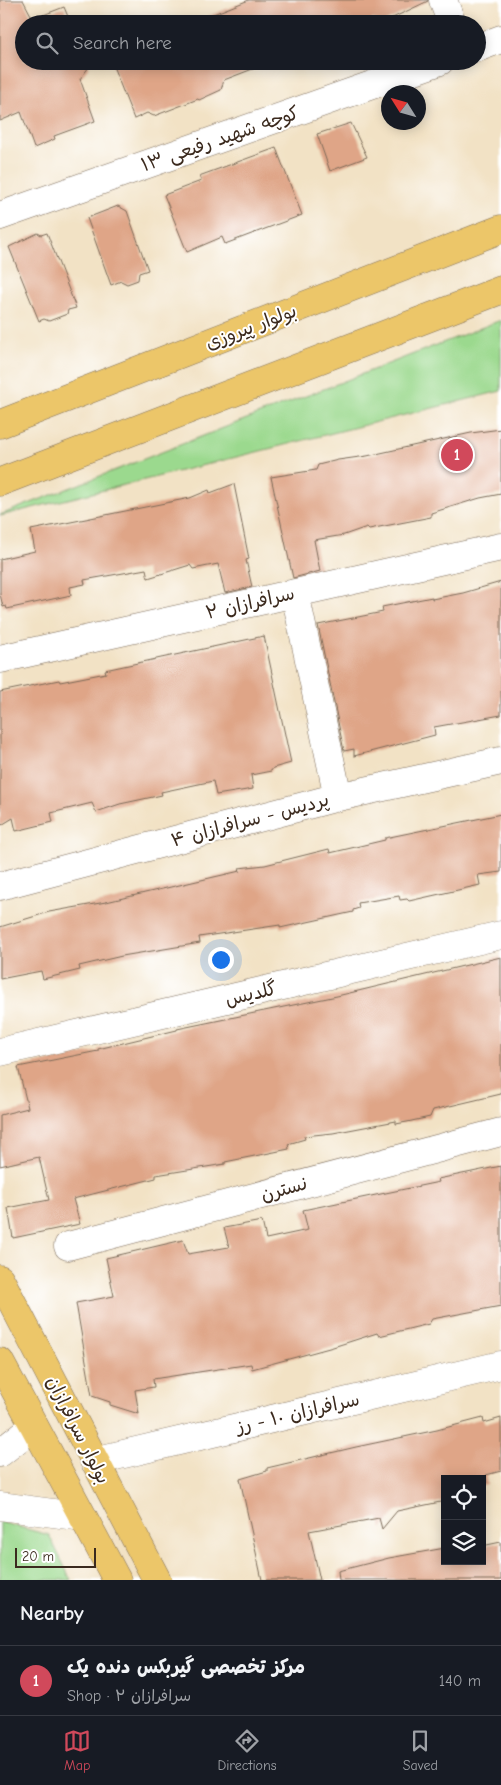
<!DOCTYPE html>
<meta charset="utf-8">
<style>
:root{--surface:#171b24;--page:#20242c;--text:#f1f3f6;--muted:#9ea1a6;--line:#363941;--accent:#d1495b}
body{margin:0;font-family:"Comic Neue","Playpen Sans Arabic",sans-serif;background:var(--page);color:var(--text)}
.controls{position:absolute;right:15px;bottom:15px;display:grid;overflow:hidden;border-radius:0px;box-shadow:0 2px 12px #0003}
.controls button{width:45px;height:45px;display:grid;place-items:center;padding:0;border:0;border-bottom:1px solid var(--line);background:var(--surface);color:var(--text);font:25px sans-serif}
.compass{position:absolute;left:381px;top:85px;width:45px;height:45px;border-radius:50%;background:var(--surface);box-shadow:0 2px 12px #0003;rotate:307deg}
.scale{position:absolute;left:15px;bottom:12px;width:81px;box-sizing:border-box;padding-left:5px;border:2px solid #3b2a1e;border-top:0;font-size:14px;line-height:18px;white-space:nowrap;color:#3b2a1e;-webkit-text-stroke:4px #fff;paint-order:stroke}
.you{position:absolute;left:220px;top:959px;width:18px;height:18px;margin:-12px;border:4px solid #fff;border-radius:50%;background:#1a73e8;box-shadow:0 0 0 8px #1a73e833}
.badge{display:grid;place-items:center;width:32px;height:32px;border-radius:50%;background:var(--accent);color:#fff;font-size:16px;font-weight:700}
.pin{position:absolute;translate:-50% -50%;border:2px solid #fff;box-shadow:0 1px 5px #0006}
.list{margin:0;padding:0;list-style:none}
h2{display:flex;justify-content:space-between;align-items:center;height:65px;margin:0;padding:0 20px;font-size:21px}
h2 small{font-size:16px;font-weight:400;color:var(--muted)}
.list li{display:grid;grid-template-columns:32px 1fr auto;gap:15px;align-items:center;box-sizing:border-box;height:70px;padding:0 20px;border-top:1px solid var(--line)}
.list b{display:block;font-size:19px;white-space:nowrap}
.list p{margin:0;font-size:16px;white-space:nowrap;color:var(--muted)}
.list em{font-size:16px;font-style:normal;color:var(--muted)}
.icon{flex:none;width:28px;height:28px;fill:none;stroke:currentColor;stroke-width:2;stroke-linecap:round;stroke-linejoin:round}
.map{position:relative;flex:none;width:501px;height:1580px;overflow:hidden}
.search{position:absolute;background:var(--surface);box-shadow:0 2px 12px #0003;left:15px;right:15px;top:15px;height:55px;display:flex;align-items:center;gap:12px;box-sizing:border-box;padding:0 18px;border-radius:28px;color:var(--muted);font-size:19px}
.sheet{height:135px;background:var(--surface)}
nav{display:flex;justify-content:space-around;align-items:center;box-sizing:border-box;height:70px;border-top:1px solid var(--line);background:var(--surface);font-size:14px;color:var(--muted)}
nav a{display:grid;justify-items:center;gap:2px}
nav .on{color:var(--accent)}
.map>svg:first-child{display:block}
.green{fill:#9bd98e;stroke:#6b8256}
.building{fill:#dfa587}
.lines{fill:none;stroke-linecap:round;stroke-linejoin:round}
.minor-casing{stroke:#7b6a58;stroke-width:29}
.major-casing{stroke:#7b6a58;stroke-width:29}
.minor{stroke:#fff;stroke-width:28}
.major{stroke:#ecc669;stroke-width:28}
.labels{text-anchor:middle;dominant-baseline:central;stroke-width:4;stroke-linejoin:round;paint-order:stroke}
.street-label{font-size:19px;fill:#3b2a1e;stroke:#fff}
</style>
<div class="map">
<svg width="501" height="1580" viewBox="0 0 501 1580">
<rect width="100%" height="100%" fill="#fff"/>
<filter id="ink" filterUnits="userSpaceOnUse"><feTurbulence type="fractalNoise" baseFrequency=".02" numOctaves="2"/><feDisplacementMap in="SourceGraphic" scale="10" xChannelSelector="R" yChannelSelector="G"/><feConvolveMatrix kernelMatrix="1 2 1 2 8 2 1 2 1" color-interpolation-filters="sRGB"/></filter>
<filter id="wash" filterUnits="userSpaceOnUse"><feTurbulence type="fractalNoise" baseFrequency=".0096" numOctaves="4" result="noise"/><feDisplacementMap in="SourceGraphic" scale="20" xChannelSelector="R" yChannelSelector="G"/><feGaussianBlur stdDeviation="1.12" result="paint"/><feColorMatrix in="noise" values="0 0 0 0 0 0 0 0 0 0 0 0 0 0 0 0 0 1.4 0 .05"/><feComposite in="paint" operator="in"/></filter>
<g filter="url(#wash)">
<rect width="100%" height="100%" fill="#f2e2c5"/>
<path class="green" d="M501 320V391L0 516V515Z
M0 1522 49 1535 71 1580H0Z"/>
<g id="blocks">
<path class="building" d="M0 0H23L33 19 64 7 71 24H24V61H86L89 67 80 79 95 121 54 136 55 139 34 148 21 112 0 121Z
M249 0H428V1L382 23 374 19 361 24H188Z
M111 61H264L262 62 263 65 224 80 221 90 199 100 198 99 154 116 147 113 134 119Z
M351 123 367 157 330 171 317 134Z
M276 148 302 215 225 244 222 237 187 252 164 195 201 181 199 176Z
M118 206 127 211 148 270 139 273 138 280 127 284 121 281 111 285 87 218Z
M38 233 41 235 47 233 76 308 68 310 67 314 49 321 44 319 39 321 9 247Z
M501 429V494L480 498 431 513V517L369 529 367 527 344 535 314 540 320 571 293 578 271 477 316 470 318 465 338 460 367 456 471 433Z
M234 484 249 559 246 560 252 587 225 593 218 564 193 569 190 565 148 578 146 569 84 580 85 584 70 587 71 595 7 609 6 606 3 607 0 594V559L35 551 31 530 190 498 209 490 210 493Z
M501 582V715L434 727 435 735 354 756V749L344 751 318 625 383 612 382 607 432 597V599L463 593Z
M264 636 291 763 273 768 271 771 251 775 253 789 216 795 213 781 161 792 162 795 120 804 96 812 92 803 51 813 53 822 16 831 13 818 0 826V692L59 680 60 682 106 673 105 670Z
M501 814V872L478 875 480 885 409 901 407 899 400 900 399 896 358 903 359 908 353 910V912L280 928V925L199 937 200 943 122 956 79 966 80 970 43 979 41 971 0 979V927L49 912 106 902 240 871 239 868 265 865 329 849 330 853 385 840V838Z
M501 957V1094L433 1110 430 1117 407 1122 396 1124V1121L333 1133 304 1136 305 1139 288 1144 289 1149 225 1162V1164L156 1175V1178L73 1199 80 1224 13 1238 8 1208 49 1200 39 1157 0 1166V1115L28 1108 18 1067 98 1051V1049L177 1030V1029L337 996Z
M501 1166V1306L432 1319 429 1324 379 1336 377 1333 333 1347 252 1369 251 1364 153 1379 154 1387 135 1390 139 1414 110 1405V1402L92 1396 76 1303 114 1296 106 1258 183 1240 188 1254 229 1247 224 1228 262 1221 266 1239 308 1230 303 1210 439 1182 438 1179Z
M483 1418 484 1423 501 1418V1471L486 1475 487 1485 482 1486V1479H445V1501L397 1511 382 1529 379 1518 309 1531 320 1580H262L240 1479 267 1471V1468L356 1447 437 1430Z
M501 1542V1580H339L338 1571 389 1558 445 1548V1561H482V1546Z"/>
</g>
</g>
<g filter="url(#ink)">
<use href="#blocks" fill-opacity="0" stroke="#7b6a58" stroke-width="1"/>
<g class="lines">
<defs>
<path id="minor" d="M443 0 452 24
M477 48 501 39
M0 216 440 61
M295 593 338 797
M0 659 501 547
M0 886 338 797 501 761
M0 1052 501 935
M68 1246 501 1132
M0 1453 34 1426
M94 1461 501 1365
M0 1506 83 1517"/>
<path id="major" d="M0 424 501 229
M0 482 501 290
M0 1279 157 1580
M0 1362 117 1580"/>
</defs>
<use href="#minor" class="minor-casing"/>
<use href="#major" class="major-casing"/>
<use href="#minor" class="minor"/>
<use href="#major" class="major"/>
</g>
</g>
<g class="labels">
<g class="street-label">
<text transform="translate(220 139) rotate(-19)">کوچه شهید رفیعی ۱۳</text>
<text transform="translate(251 327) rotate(-21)">بولوار پیروزی</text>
<text transform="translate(250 603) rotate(-13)">سرافرازان ۲</text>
<text transform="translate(250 820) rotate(-15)">پردیس - سرافرازان ۴</text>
<text transform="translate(251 994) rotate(-13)">گلدیس</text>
<text transform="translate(284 1189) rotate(-15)">نسترن</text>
<text transform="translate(298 1413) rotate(-13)">سرافرازان ۱۰ - رز</text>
<text transform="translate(78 1430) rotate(63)">بولوار سرافرازان</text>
</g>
</g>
</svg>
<div class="controls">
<button><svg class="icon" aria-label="locate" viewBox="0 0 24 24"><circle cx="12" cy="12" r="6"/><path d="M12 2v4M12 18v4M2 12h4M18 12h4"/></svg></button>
<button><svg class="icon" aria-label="layers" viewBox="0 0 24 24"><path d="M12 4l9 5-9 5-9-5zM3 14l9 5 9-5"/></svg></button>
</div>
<svg class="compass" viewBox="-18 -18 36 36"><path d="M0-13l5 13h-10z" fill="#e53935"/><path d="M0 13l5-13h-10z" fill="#9ea1a6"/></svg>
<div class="scale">20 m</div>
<div class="you"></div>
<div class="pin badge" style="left:457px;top:455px">1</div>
<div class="search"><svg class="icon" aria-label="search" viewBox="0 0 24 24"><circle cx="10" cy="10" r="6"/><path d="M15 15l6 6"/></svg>Search here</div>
</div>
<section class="sheet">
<h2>Nearby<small></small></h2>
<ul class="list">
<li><span class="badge">1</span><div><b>مرکز تخصصی گیربکس دنده یک</b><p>Shop · سرافرازان ۲</p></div><em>140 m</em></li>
</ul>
</section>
<nav>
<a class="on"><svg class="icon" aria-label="map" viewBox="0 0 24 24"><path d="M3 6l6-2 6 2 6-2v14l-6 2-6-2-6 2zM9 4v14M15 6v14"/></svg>Map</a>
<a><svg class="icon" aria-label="directions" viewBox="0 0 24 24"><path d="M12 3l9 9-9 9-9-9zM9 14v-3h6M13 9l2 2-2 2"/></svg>Directions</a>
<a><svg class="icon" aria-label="saved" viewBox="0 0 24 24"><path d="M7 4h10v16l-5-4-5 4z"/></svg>Saved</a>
</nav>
